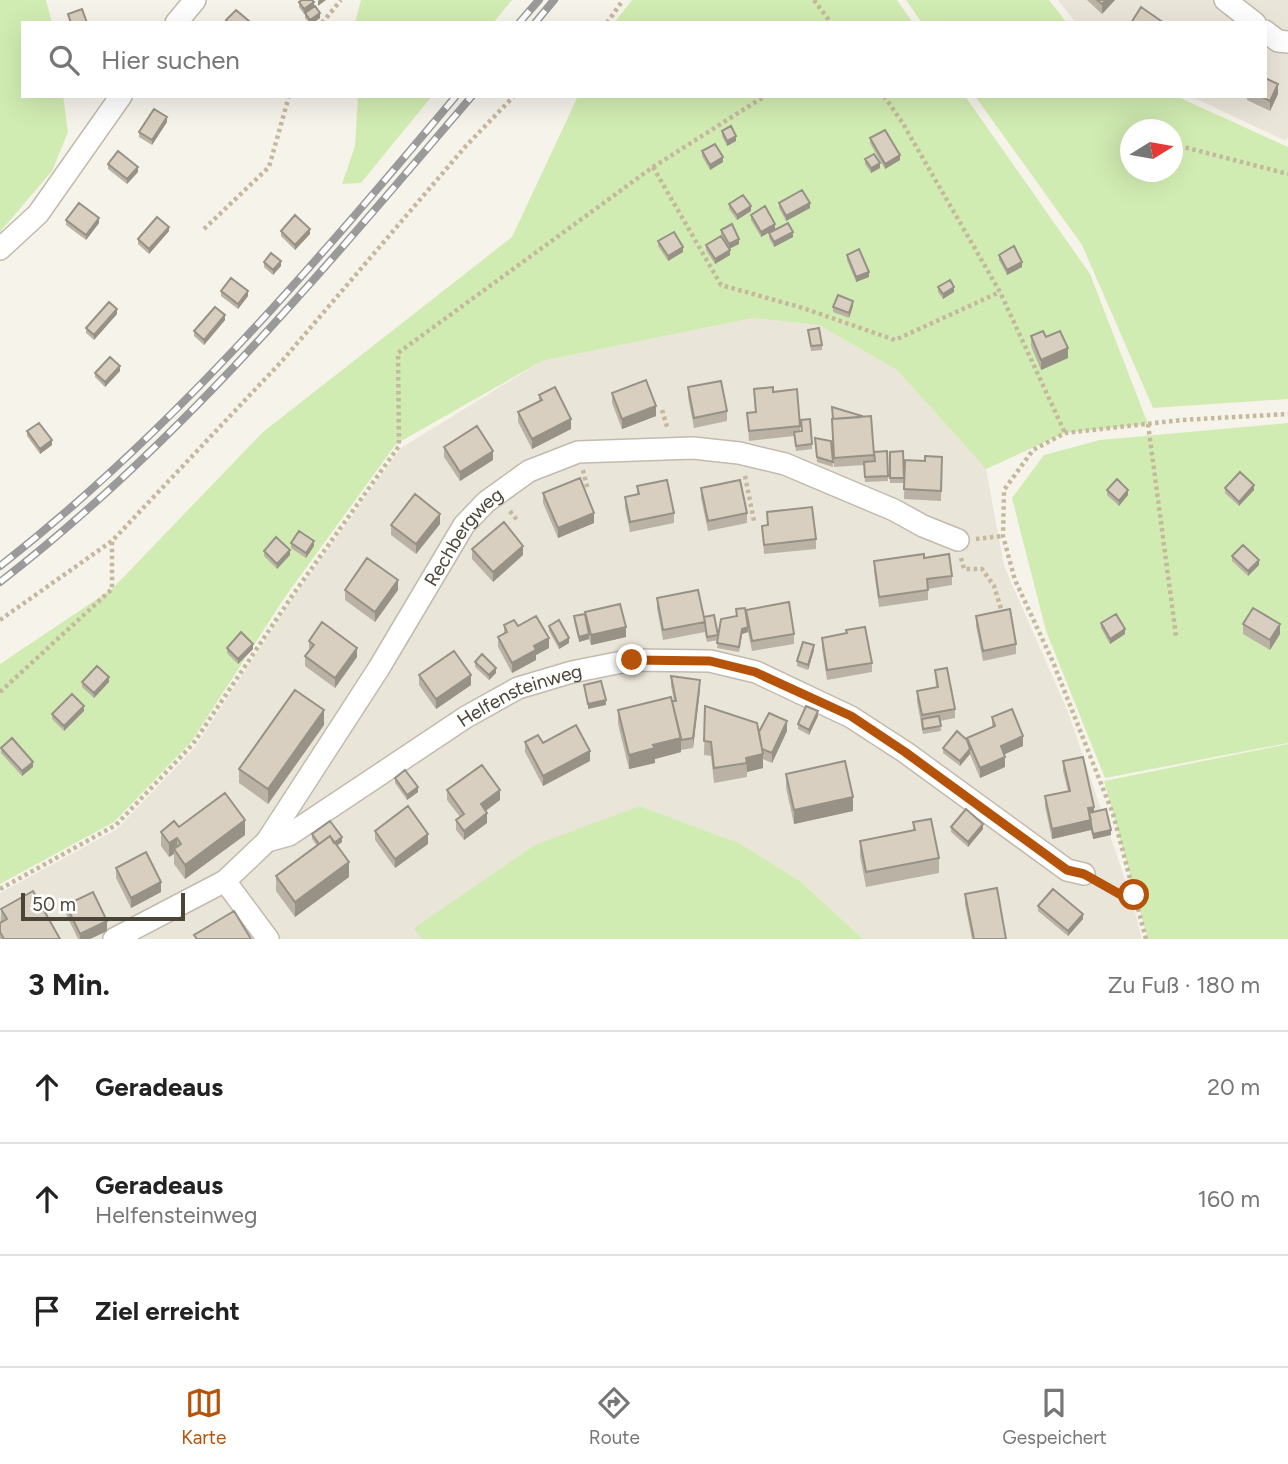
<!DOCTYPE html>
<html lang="de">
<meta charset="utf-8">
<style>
:root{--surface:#fff;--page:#f2f2f2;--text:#222;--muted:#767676;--line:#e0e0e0;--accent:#b45309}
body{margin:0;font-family:Figtree,sans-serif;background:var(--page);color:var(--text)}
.compass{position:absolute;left:1120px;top:119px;width:63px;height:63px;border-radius:50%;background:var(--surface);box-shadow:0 7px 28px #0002;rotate:79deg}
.scale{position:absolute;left:21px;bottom:18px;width:164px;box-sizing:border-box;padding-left:7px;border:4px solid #4b4438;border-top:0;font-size:19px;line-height:24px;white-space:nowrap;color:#4b4438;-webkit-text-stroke:5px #fff;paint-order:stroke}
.stop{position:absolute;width:21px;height:21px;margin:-16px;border:5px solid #b45309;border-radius:50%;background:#fff}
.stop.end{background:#b45309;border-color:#fff;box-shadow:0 2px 7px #0008}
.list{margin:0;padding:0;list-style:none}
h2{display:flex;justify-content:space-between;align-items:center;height:91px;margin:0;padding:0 28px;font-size:30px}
h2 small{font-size:23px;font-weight:400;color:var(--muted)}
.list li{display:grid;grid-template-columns:46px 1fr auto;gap:21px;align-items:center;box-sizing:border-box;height:112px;padding:0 28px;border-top:2px solid var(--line)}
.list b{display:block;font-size:26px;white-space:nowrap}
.list p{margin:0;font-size:23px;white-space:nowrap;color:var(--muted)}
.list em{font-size:23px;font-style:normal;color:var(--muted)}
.icon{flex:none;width:38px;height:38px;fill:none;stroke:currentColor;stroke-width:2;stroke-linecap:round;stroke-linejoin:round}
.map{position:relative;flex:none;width:1288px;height:939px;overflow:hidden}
.search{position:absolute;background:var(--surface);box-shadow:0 7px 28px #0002;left:21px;right:21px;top:21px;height:77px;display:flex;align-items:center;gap:18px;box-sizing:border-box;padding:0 24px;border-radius:0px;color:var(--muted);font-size:26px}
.sheet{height:427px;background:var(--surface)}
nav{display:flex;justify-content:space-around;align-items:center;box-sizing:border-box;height:98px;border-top:2px solid var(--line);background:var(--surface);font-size:19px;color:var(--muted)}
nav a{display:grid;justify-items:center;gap:4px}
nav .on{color:var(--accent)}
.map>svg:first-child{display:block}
.residential{fill:#eae5d9}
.green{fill:#d1ecb2;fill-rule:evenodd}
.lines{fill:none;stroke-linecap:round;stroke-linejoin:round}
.minor-casing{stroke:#c2bbad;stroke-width:24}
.path{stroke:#c5b89d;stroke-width:4.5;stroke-dasharray:3.5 3.5;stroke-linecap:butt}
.minor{stroke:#fff;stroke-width:21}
.rail-casing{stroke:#9a9a9a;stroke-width:8}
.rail{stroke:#fff;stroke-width:5;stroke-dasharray:16;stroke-linecap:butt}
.wall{fill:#bab2a5}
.shaded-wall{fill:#979186}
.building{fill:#d8cfc0;stroke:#979186;stroke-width:2}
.route{stroke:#b45309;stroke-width:9}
.labels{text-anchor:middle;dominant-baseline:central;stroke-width:5;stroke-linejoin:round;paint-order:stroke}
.street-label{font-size:19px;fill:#4b4438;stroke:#fff}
</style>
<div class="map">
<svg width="1288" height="939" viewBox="0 0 1288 939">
<rect width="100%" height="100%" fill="#f6f3eb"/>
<path class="residential" d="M1058 0H1288V137L1286 141 1190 96H1265V23H1076Z
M753 318 819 325 897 370 986 469 1004 566 1068 712 1132 900 1142 939H863L800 881 739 843 640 806 415 928 422 939H0V893L117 829 195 747 291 601 401 448 542 361Z"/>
<path class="green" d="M0 0H46L52 23H23V96H63L68 132 52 171 0 232Z
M361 0H512L493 23H355Z
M632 0H897L913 23H614Z
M906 0H1049L1067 23H922Z
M358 96H432L361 183 342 184 355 146Z
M578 96H965L1090 274 1148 424 1065 433 986 469 897 370 819 325 753 318 542 361 396 444 285 597 191 742 114 822 0 884V664L112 589 263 432 512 237Z
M975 96H1176L1288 147V399L1153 408 1082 245ZM1130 130H1172V172H1130Z
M1288 423V743L1105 778 1046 631 1012 498 1044 455 1100 440Z
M1288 744V939H1148L1104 781Z
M640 806 739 843 800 881 863 939H422L414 928 535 845Z"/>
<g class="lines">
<defs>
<g id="minor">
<path d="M1225 0 1255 23"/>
<path d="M176 23 195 0"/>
<path d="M1265 31 1278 41 1288 42"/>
<path d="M0 249 38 214 121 96"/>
<path id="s1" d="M267 841 289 835 466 717 518 688 572 672 632 660 710 661 756 672 851 717 905 752 1067 870 1084 874"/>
<path d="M225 881 268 939"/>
<path id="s2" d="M114 939 225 881 267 841 379 668 464 525 486 502 529 471 578 452 693 448 739 453 785 464 894 510 923 526 958 540"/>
</g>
</defs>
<use href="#minor" class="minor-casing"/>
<path class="path" d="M814 0 831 23
M322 23 341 0
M607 23 623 0
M884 96 902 122 1000 292 1065 433
M1172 144 1288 174
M653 167 721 285 803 308 895 340 1000 292
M204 229 269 167 289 96
M662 410 668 430
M1148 424 1176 636
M583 470 588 490
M745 476 754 521
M510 511 517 520
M976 539 1003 536
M961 558 964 569H982L994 586 1002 612
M0 620 112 541 282 361 465 147 514 96
M0 692 112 589V541
M1100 883 1123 896 1134 895
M0 889 116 825 193 744 292 596 399 446 398 353 653 167 765 96
M1146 939 1113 814 1053 662 1015 580 1003 536 1004 490 1033 450 1065 433 1182 420 1288 414"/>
<use href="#minor" class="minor"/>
<defs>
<path id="rail" d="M519 23 539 0
M535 23 554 0
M0 566C173 431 315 264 456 96
M0 582C180 443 325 268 472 96"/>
</defs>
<use href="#rail" class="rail-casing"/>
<use href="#rail" class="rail"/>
</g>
<path class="wall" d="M1087 0H1115L1102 14Z
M299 2 314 7 320 18 313 23H309L305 18V13L308 11 304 14 299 7Z
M1278 94 1270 111 1247 100V96H1265Z
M167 122 152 145 139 137V132Z
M722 131 736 141 727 146 722 136Z
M870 138 900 160 885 169 870 143Z
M702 151 723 162 710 170 702 156Z
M865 159 880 168 871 173 865 164Z
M108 164 138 172 127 184 108 169Z
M779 203 810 208 786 221 779 208Z
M729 204 751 211 737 220 729 209Z
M751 215 775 229 761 237 751 220Z
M66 220 99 223 86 240 66 225Z
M721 230 739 244 729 249 721 235Z
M169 231 149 254 138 244V239Z
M281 231 310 234 295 250 281 236Z
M769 233 793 237 774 247 769 238Z
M658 241 683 252 668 261 658 246Z
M706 245 730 255 715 264 706 250Z
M847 255 869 277 856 282 847 260Z
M999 255 1022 267 1007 275 999 260Z
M264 262 281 266 273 275 264 267Z
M938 287 954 292 943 299 938 292Z
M221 291 248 296 238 309 221 296Z
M853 306 849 318 833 312V307Z
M117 314 94 340 86 333V328Z
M225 320 204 345 194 336V331Z
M808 330 822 345V350L811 351Z
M1031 336 1046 337 1068 358 1041 370 1031 346Z
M120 371 105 387 95 377V373Z
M688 387 727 411V421L694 428 688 397Z
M754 389 773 392 800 426V432L812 444V449L796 451 794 436 749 441 747 413 755 412Z
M612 393 656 416 622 429 612 403Z
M539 395 571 429 532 449 518 422V412L539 401Z
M832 419 874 455V461L887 451 888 481 865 482 864 465 834 467Z
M27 431 52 445 40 454 27 436Z
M815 438 831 441 833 467 817 462Z
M444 447 493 460 460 481 444 457Z
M903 451 904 483H890V452Z
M942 457 941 501 904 499 905 460 925 461Z
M637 486 674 513V523L630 532 625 507V497L637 495Z
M701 488 747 513V523L708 531 701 498Z
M1225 488 1254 490 1239 506 1225 493Z
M1107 490 1128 495 1119 506 1107 495Z
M543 493 594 523 558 538 543 503Z
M767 512 816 539V549L764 554 762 526 767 525Z
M440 524 416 554 391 535V525Z
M291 543 314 546 306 558 291 548Z
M472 549 523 555 493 582 472 559Z
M264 551 290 555 277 569 264 556Z
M1232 556 1259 565 1248 576 1232 561Z
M924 558 952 576V585L928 589V600L879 607 874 571V561Z
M345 590H398L375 622 345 600Z
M657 598 704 617 718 636 736 617V609L746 615 794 634V644L752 651 748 632 742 634 739 652 717 648 718 640 707 642 705 632 663 640 657 608Z
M585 614 626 637 591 645 589 639 579 642 574 621V616Z
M976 616 1016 644V654L983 661 976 626Z
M1101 623 1125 634 1110 644 1101 628Z
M1243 624 1280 634 1270 650 1243 634Z
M504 625 518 626 549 648 536 655V660L512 673 498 647V637L504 634Z
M549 626 569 643 559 649 549 631Z
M846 630 872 663V672L827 680 822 648V638L846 634Z
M309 641 357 657 335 688 305 666V656L309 651Z
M227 648 253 649 238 664 227 653Z
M814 650 808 670 797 666V661Z
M475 662 496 673 489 680 475 667Z
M935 670 955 709V718L940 721 941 731 923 734 917 701V691L936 688Z
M419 675 471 685 436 709 419 685Z
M671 676 700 690 693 748 681 750V752L655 759V763L629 769 618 724V710L674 701 671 686Z
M82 682H109L94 698 82 687Z
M705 706 759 732 787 731 772 763 763 759V768L747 772V777L714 783 711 756 704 755Z
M84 711 64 731 52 719V714Z
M818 716 809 735 798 729V724Z
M992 717 1023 746 1004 754 1005 767 980 778 970 754 960 766 943 753V748L967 740V738L992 727Z
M324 725 268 804 239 783V769Z
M525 742 543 743 590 761 543 786 525 752Z
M1 748 33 767 22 776 1 753Z
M1063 761 1094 812 1111 835 1093 839 1091 830 1052 839 1045 806V796L1068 791 1063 771Z
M786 774 853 811 794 824 786 788Z
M395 778 418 792 407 800 395 783Z
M447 790 500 800 486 811 487 823 464 840 456 830V820L460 817 447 800Z
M913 822 939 858V873L866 887 860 856V841L913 831Z
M179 827 245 835 185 879 174 864V854L169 857 161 846V832Z
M951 827 983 829 968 847 951 832Z
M375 831 428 844 395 868 375 840Z
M312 834 342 842 336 846 349 877 295 917 276 891V876L317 846 312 839Z
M116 868 161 892 131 908 116 878Z
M965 894 1006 939H972L965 904Z
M66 905 107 931 90 939H78L66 914Z
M1038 906 1083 919 1068 936 1038 911Z
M1 909 60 939H0Z"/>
<path class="shaded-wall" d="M319 0H326L318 6V1Z
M1106 0H1115L1102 14V4Z
M314 2V7L304 14V9Z
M320 13V18L313 23H310V20Z
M1278 84V94L1270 111V101Z
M167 117V122L152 145V140Z
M736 136V141L727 146V141Z
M900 155V160L885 169V164Z
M723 157V162L710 170V165Z
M880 163V168L871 173V168Z
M138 167V172L127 184V179Z
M810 203V208L786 221V216Z
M751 206V211L737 220V215Z
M99 218V223L86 240V235Z
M775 224V229L761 237V232Z
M169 227V231L149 254V249Z
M310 229V234L295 250V245Z
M793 232V237L774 247V242Z
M739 239V244L729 249V244Z
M683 247V252L668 261V256Z
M730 250V255L715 264V259Z
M281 261V266L273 275V270Z
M1022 262V267L1007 275V270Z
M869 272V277L856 282V277Z
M954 287V292L943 299V294Z
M248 291V296L238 309V304Z
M853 301V306L849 318V313Z
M117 309V314L94 340V335Z
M225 315V320L204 345V340Z
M1068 348V358L1041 370V360Z
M120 366V371L105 387V382Z
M656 406V416L622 429V419Z
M571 419V429L532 449V439Z
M52 440V445L40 454V449Z
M493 451V460L460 481V472Z
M1254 485V490L1239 506V502Z
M1128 490V495L1119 506V501Z
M594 513V523L558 538V528Z
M440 514V524L416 554V544Z
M314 541V546L306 558V553Z
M523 546V555L493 582V572Z
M290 550V555L277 569V564Z
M1259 560V565L1248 576V571Z
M398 580V590L375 622V612Z
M1280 624V634L1270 650V640Z
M626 627V637L591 645V635Z
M748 627V632L742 634 739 652 742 629Z
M1125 629V634L1110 644V639Z
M589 634V639L579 642V637Z
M549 638V648L536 655V660L512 673V663L534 646Z
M569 638V643L559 649V644Z
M253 644V649L238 664V659Z
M814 645V650L808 670V665Z
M357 648V657L335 688V678Z
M496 668V673L489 680V675Z
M471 675V685L436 709V699Z
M109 677V682L94 698V693Z
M700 680V690L693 748V738Z
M606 700V705L588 709V704Z
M84 706V711L64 731V726Z
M324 710V725L268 804V789Z
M818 711V716L809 735V730Z
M787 721V731L772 763V753Z
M1023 736V746L1001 756V746Z
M681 738V752L655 759V763L629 769V755L653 745Z
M970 749V754L960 766V761Z
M590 751V761L543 786V776Z
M763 754V768L747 772 746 758Z
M1005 757V767L980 778V768Z
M33 762V767L22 776V771Z
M418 787V792L407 800V795Z
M500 790V800L481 814V804Z
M853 797V811L794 824V810Z
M1094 807V817L1089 818 1088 808Z
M487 813V823L464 840V831Z
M245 820V835L185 879V865Z
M1091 820V830L1052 839V829Z
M983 824V829L968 847V842Z
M1111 830V835L1093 839V834Z
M428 834V844L395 868V859Z
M342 837V842L324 855V850Z
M177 838V852L174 849V854L169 857V843Z
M349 862V877L295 917V902Z
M161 882V892L131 908V898Z
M1083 914V919L1068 936V931Z
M107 921V931L90 939H80V934Z"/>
<path class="building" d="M302 0H312L314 2 304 9 299 2Z
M1097 0H1106L1102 4Z
M315 6 320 13 310 20 305 13Z
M1141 7 1164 23H1131Z
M82 9 87 23H71L68 14Z
M236 10 249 21 248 23H229L226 20Z
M1265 78 1278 84 1270 101 1260 96H1265Z
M154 109 167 117 152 140 139 132Z
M731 126 736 136 727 141 722 131Z
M885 130 900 155 885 164 870 138Z
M715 144 723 157 710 165 702 151Z
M118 151 138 167 127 179 108 164Z
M874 154 880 163 871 168 865 159Z
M802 190 810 203 786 216 779 203Z
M743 195 751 206 737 215 729 204Z
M79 203 99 218 86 235 66 220Z
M765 206 775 224 761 232 751 215Z
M295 215 310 229 295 245 281 231Z
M157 217 169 227 149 249 138 239Z
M788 223 793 232 774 242 769 233Z
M732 224 739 239 729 244 721 230Z
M674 232 683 247 668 256 658 241Z
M721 236 730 250 715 259 706 245Z
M1014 246 1022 262 1007 270 999 255Z
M859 249 869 272 856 277 847 255Z
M271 253 281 261 273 270 264 262Z
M231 278 248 291 238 304 221 291Z
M950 280 954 287 943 294 938 287Z
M838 295 853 301 849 313 833 307Z
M109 302 117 309 94 335 86 328Z
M215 307 225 315 204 340 194 331Z
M819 328 822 345 811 346 808 330Z
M1043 331 1046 337 1060 331 1068 348 1041 360 1031 336Z
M110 357 120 366 105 382 95 373Z
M646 380 656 406 622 419 612 393Z
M721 381 727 411 694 418 688 387Z
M555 387 571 419 532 439 518 412 542 400 539 395Z
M773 387V392L797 389 800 426 749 431 747 413 756 412 754 389Z
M832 407 862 416V417L833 419Z
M871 416 874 455 834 458 832 419Z
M810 419 812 444 796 446 794 432 802 431 801 420Z
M39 423 52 440 40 449 27 431Z
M477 426 493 451 460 472 444 447Z
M815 438 831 441 833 462 817 457Z
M887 451 888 476 865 477 864 462 875 461 874 452Z
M903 451 904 478H890V452Z
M925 456 942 457 941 491 904 489 905 460 925 461Z
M1240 472 1254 485 1239 502 1225 488Z
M580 478 594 513 558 528 543 493Z
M1117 479 1128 490 1119 501 1107 490Z
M667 480 674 513 630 522 625 497 639 494 637 486Z
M740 480 747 513 708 521 701 488Z
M415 494 440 514 416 544 391 525Z
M812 507 816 539 764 545 762 526 768 525 767 512Z
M504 522 523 546 493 572 472 549Z
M299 531 314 541 306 553 291 543Z
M276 537 290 550 277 564 264 551Z
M1243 545 1259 560 1248 571 1232 556Z
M924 554V558L949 554 952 576 927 579 928 590 879 597 874 561Z
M367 558 398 580 375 612 345 590Z
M698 590 705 622 663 630 657 598Z
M789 602 794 634 752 641 746 610Z
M620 604 626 627 591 635 585 612Z
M745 608 748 627 742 629 739 647 717 643 721 619 737 616 736 609Z
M1253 608 1280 624 1270 640 1243 624Z
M1010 609 1016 644 983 651 976 616Z
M585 614 589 634 579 637 574 616Z
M1116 614 1125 629 1110 639 1101 623Z
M714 615 718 635 707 637 704 617Z
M536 616 549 638 534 646 536 650 512 663 498 637 507 632 504 625 514 620 518 626Z
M559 620 569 638 559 644 549 626Z
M322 622 357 648 335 678 305 656 314 645 309 641Z
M865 627 872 663 827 670 822 638 847 633 846 630Z
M241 632 253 644 238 659 227 648Z
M803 642 814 645 808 665 797 661Z
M454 651 471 675 436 699 419 675Z
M482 654 496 668 489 675 475 662Z
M97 666 109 677 94 693 82 682Z
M947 668 955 709 922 715 917 691 938 687 935 670Z
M671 676 700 680 693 738 681 740 672 701H676Z
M601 681 606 700 588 704 584 685Z
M295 690 324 710 268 789 239 769Z
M72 694 84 706 64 726 52 714Z
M671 697 681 738 653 745 655 748 629 755 618 710Z
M705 706 757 723 763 754 746 758 747 763 714 768 711 742 704 741Z
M806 706 818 711 809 730 798 724Z
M1012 709 1023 736 1001 746 1005 757 980 768 967 738 995 726 992 717Z
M769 713 787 721 772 753 762 749 759 732Z
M939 716 941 726 923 729 922 719Z
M576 725 590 751 543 776 525 742 538 735 543 743Z
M957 731 967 740 970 749 960 761 943 748Z
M12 738 33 762 22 771 1 748Z
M1083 757 1094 807 1088 808 1091 820 1052 829 1045 796 1070 791 1063 761Z
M845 761 853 797 794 810 786 774Z
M482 765 500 790 481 804 487 813 464 831 456 820 464 814 447 790Z
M405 770 418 787 407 795 395 778Z
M225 793 245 820 185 865 174 849 181 844 177 838 169 843 161 832 174 821 179 827Z
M408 806 428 834 395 859 375 831Z
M966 809 983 824 968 842 951 827Z
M1106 809 1111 830 1093 834 1089 813Z
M931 819 939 858 866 872 860 841 915 830 913 822Z
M330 821 342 837 334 843 330 836 319 844 312 834Z
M330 836 349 862 295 902 276 876Z
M146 852 161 882 131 898 116 868Z
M997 888 1006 939H974L965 894Z
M1053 889 1083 914 1068 931 1038 906Z
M33 891 60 939H4L0 932V923L7 919 1 909Z
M93 892 107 921 80 934 66 905Z
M234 911 251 939H197L194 935Z"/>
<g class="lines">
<path class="route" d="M632 660 710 661 755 672 851 716 905 752 1067 870 1084 874 1123 896 1134 895"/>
</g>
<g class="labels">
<g class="street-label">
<text stroke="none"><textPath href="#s2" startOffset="546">Rechbergweg</textPath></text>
<text stroke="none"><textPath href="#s1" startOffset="294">Helfensteinweg</textPath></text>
</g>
</g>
</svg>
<svg class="compass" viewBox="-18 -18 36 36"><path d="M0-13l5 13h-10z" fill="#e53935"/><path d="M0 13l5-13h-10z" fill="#767676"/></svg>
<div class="scale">50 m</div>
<div class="stop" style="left:1134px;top:895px"></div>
<div class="stop end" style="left:632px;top:660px"></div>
<div class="search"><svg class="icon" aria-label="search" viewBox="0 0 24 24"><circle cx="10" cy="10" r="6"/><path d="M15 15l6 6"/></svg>Hier suchen</div>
</div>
<section class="sheet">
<h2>3 Min.<small>Zu Fuß · 180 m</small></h2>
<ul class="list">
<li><svg class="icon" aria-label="ahead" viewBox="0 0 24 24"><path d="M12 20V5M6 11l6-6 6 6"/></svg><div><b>Geradeaus</b></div><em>20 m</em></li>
<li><svg class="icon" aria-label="ahead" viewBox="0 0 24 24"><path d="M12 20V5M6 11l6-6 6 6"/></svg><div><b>Geradeaus</b><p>Helfensteinweg</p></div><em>160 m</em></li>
<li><svg class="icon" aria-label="arrive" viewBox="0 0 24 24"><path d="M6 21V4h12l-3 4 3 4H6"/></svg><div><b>Ziel erreicht</b></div></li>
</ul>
</section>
<nav>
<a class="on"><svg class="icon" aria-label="map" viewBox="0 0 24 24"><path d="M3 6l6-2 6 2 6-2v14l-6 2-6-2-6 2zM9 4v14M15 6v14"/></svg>Karte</a>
<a><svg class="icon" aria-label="directions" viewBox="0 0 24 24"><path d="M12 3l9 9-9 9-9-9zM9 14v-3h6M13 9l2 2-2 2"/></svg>Route</a>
<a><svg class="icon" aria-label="saved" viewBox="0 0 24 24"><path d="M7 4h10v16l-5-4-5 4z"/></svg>Gespeichert</a>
</nav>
